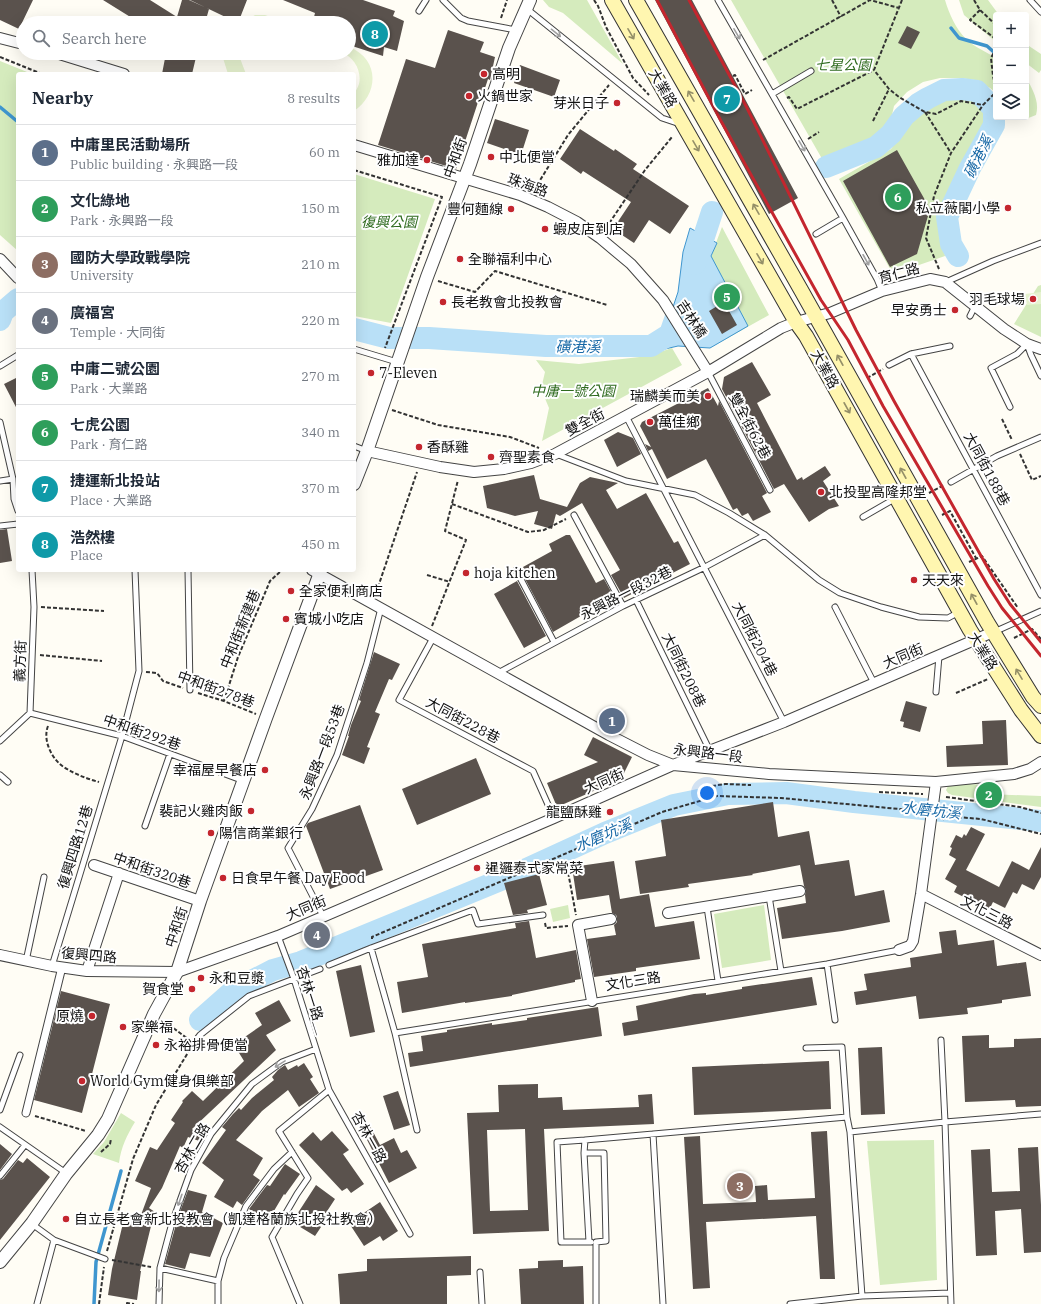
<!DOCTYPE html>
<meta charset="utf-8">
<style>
:root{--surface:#fff;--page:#f2f2f3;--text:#1f2937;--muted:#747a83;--line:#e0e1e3;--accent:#111827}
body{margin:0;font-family:"IBM Plex Serif","Noto Sans TC",serif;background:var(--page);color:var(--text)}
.controls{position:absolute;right:12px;top:12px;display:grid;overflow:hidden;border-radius:4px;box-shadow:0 4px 16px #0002}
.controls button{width:36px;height:36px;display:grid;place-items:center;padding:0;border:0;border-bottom:1px solid var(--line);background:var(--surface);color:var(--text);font:20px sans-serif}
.you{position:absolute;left:707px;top:793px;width:14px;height:14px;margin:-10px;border:3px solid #fff;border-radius:50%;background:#1a73e8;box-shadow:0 0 0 6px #1a73e833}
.badge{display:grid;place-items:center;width:26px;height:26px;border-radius:50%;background:var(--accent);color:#fff;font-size:13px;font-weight:700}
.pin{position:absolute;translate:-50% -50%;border:2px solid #fff;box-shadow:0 1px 4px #0006}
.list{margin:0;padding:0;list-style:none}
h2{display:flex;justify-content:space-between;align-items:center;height:52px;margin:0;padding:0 16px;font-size:17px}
h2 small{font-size:13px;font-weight:400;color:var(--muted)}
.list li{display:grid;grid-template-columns:26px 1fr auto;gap:12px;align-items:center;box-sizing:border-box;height:56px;padding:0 16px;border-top:1px solid var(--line)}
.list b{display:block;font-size:15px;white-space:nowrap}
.list p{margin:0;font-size:13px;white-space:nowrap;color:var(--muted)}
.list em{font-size:13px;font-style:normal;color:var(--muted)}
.icon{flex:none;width:22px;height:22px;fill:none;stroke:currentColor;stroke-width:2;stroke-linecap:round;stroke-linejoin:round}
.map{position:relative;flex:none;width:1041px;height:1304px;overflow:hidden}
.search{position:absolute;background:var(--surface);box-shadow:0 4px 16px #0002;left:16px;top:16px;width:340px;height:44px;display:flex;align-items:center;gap:10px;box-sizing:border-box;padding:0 14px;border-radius:22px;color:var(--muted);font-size:15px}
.panel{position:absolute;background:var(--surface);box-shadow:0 4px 16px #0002;left:16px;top:72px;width:340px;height:500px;border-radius:4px}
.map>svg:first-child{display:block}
.green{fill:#d5ebbd}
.pitch{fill:#e6f2cf}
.water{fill:#b9e0f7;stroke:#3f96cf}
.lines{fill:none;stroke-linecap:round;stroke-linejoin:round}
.stream{stroke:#3f96cf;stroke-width:3.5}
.river{stroke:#b9e0f7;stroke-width:22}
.building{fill:#5a524d;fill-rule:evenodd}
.service-casing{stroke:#444;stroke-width:7}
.pedestrian-casing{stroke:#444;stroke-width:9}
.minor-casing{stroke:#444;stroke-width:12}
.tertiary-casing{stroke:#444;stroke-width:14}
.secondary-casing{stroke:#333;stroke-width:16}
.path{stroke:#333;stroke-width:2;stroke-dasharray:4 2;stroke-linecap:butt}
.service{stroke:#fff;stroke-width:5}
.pedestrian{stroke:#fff;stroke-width:7}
.minor{stroke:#fff;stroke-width:10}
.tertiary{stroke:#fff;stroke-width:12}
.secondary{stroke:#fff6b0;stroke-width:14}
.rail{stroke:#c4262e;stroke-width:3}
.oneway{stroke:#a0a0a0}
.oneway2{stroke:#948f68}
.poi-dot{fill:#c4262e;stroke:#fff;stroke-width:1.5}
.labels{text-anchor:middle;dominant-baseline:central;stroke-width:4;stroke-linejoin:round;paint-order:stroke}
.park-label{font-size:14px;font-style:italic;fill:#2f6b1f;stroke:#fff}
.poi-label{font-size:14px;fill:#111;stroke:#fff;text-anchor:start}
.street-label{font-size:14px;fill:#111;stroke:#fff}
.water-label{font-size:15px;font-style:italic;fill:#1768a6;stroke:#fff}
</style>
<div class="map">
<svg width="1041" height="1304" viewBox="0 0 1041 1304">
<rect width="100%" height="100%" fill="#fffdf5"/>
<path class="green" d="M543 0H587L623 64 563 13 549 7Z
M731 0H945C949 14 956 29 966 39 974 47 987 52 996 58V93L990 88 975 80 960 78H940L923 82 907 92 894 106 890 124 878 138 862 147 825 164Z
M959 0H988L999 15H996V42L964 15Z
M1026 44 1041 54V70L1039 73 1026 63Z
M0 61 32 74H18V251L0 235Z
M1026 77C1032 89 1040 101 1036 115L1026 119 1019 117H1026Z
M946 96 972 97 989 107 994 123 975 140 938 215 945 256 893 274 839 179 891 149 911 122 927 105Z
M354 174 435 199 391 323 354 316Z
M722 227 769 315 710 348 711 256Z
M1041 285V337L1014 324 1038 286Z
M672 348 682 365 542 441 549 408 541 389 545 372 536 360 579 364 648 356Z
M952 783 986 785 987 794 1041 796V807L952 795 948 793 946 790 949 784Z
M568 905 570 918 553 922 550 909Z
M764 905 771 960 722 968 714 914Z
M121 1113 135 1122C127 1135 121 1147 119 1163L93 1154 104 1142Z
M934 1140 937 1280 880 1285 867 1141Z"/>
<path class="pitch" d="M255 15H265L287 23H242Z
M349 47C380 59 379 94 354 111 354 106 353 100 354 95 355 91 358 88 359 84 362 71 354 57 342 53H349Z
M223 53H238L246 74H228L223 58Z
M1041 292V304L1027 305 1025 294Z"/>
<path class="water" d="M690 228 717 243 711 256 748 326 710 348 678 346 665 349 657 335 666 328 678 292 683 252Z"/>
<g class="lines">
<path class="stream" d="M951 28 959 38 987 46 996 54
M0 107 18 122
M994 109 996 105
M94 1304 96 1262 121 1171"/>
<path class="river" d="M826 167 876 147 891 134 904 116 918 104 928 98 944 90 962 89 977 91 994 109V125L970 168 947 217 951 244 958 256
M695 264 712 212
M0 320 3 312 18 299
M354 329 389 338H429L546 346H651L670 334 676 317
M200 1020 234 990 273 970 301 962 520 872 605 833 674 805 728 794 786 793 854 802 1041 821"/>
</g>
<path class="building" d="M0 0H33L19 29 0 20Z
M103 0H150L177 17 182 0H189L209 9 205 23H140Z
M190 0H247L238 23Z
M283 0H363L395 11 393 16 404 21 397 51 384 47 383 56 349 45V23H336L314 17 315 13Z
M655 0H692L798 198 769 214Z
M907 26 920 32 911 49 898 43Z
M448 30 484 42 480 52 495 57 490 80 488 79 483 94 481 93 456 169 378 145 406 59 435 68Z
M166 53H197L192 74H162Z
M520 65 560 80 554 97 514 83Z
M495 119 529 130 521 155 487 143Z
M580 129 614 151 615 149 637 164 633 169 689 206 670 234 649 220 634 243 613 229 631 202 583 171 581 174 560 159Z
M897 150 930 209 917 254 890 267 843 181Z
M724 302 737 325 722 334 709 311Z
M752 362 771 395 757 403 797 480 802 477 803 480 825 466 831 475 823 481 839 506 829 509 809 522 784 484 774 489 722 389 724 377Z
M18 377V411L4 384Z
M708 388 718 406 719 401 767 493 762 496 771 512 753 521 748 513 742 516 737 508 733 510 706 459 667 479 652 449 648 451 645 444 651 447 640 426 642 422Z
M618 432 633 438 641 454 617 467 604 440Z
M534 475 540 499 567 507 580 483 590 477 618 483 606 490 617 509 646 493 674 543 678 541 690 564 624 598 611 575 620 570 582 503 560 516 556 514 552 529 534 524 538 511 515 516 487 508 483 486Z
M7 529 12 561 0 563V530Z
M566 535H570L596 583 604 579 614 597 553 632 524 577 528 575 523 567 552 551 549 544Z
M517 581 546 636 524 648 494 594Z
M374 652 400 664 392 680 389 679 375 712 380 714 367 747 370 748 364 764 342 755 349 736H348L351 725 361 701 359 700Z
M906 701 927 707 920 732 903 727 904 722 900 721Z
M1006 720 1008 765 947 767 946 746 983 744 982 721Z
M593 737 632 757 621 779 557 807 547 783 598 762 584 755Z
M476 758 491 794 417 825 402 789Z
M773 802 778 837 809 831 815 865 849 860 855 896 884 890 890 922 842 931 782 939 777 908 806 903 805 895 806 890 804 886 800 865 752 874 753 875 688 884 689 887 640 894 635 861 666 856 661 820Z
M360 805 383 870 330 889 306 826 308 823Z
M971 827 985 834 966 870 999 887 1012 861 1029 870 1041 847V877L1034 890 1022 884 1017 894 1013 892 1005 908 993 902 989 910 954 892 957 886 945 879 956 859 949 855 952 848 950 847 956 835 962 838 964 834 966 836Z
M614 861 620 899 649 894 655 927 694 921 700 959 636 968V971L594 977 587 939 616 935 614 925 617 922V917L616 915 612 913 609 895 577 900 572 867Z
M539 874 547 905 527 910 528 913 513 915 504 883Z
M529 921 536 958 576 950 581 979 575 980V982L512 995V996L465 1003V1002L402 1013 397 982 428 977 422 944 516 928 515 923Z
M956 930 958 945 994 940 997 966 1026 962 1031 996 1002 1000V1003L967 1008 968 1014 919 1019 916 996 856 1005 854 992 867 990 864 974 911 967 910 958 942 953 939 932Z
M361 965 375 1032 350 1037 336 971Z
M812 977 817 1005 624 1036 622 1023 638 1020 636 1006 694 994 706 993V995L742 989V987Z
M61 991 110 1004 82 1113 34 1100Z
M279 1000 291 1021 266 1035 276 1050 192 1129 203 1141 202 1142 188 1137 183 1148 180 1146 162 1188 149 1208 158 1214 155 1223 152 1222 140 1271H141L137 1300 108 1295 112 1269 124 1219 138 1223 151 1188 135 1181 150 1147 157 1150 175 1123 171 1120 183 1102 182 1101 192 1091 203 1101 244 1061 236 1048 239 1041 262 1025 255 1013Z
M598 1007 602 1036 410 1067 408 1053 423 1051 421 1036 447 1032V1030L492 1023V1025L527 1020V1018Z
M989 1035V1048L1014 1047V1039L1041 1038V1106L1016 1107 1015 1100 965 1102 962 1036Z
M882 1047 885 1114 861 1115 858 1048Z
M829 1061 831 1109 694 1115 692 1067Z
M304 1063 313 1077 310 1079 319 1093 299 1107 288 1090 262 1111 236 1140 263 1158 253 1175 260 1180 242 1205 237 1201 233 1208 214 1197 224 1180 202 1163 226 1130 222 1127 233 1114 239 1108 241 1110 252 1098 274 1080 272 1077 278 1070 285 1065 288 1070 297 1065 298 1067Z
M538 1084V1098L562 1097 563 1110 639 1107 638 1095 652 1094 654 1124 544 1129 549 1231 473 1234 467 1113 499 1112 498 1085ZM525 1129 528 1210 490 1211 487 1130Z
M398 1091 410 1125 394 1130 383 1096Z
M370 1126 380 1145 394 1138 401 1153 407 1150 417 1168 389 1183 362 1130Z
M332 1131 349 1150 343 1154 364 1184 351 1193 347 1188 342 1191 299 1145 313 1132 321 1141Z
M827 1131 835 1279H820L816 1216 706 1222 710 1288 693 1289 684 1137 700 1136 703 1204 756 1202 755 1186 767 1185 768 1200 815 1198 811 1132Z
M0 1144 12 1154 0 1170Z
M1038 1147 1041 1205V1252L1024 1253 1021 1209 995 1211 997 1255 976 1256 971 1150 990 1149 992 1192 1020 1191 1018 1148Z
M27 1158 50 1177 0 1240V1180L3 1179 18 1160 23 1163Z
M285 1164 300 1174 285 1195 284 1194 268 1221 249 1209 267 1185 270 1186Z
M316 1185 335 1199 318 1225 321 1227 315 1236 292 1222Z
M188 1190 207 1195 202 1212 223 1223 210 1257 190 1253 185 1269 165 1264 178 1217Z
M380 1202 398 1231 383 1241 380 1236 364 1246 349 1223Z
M471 1256V1275L447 1276V1304H340L338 1274 367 1271V1259Z
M563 1260V1267L583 1266 584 1304H521L519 1269 538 1268V1261Z"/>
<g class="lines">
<defs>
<path id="service" d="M443 0 461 18 468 21 516 30
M718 0 843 218 877 279 882 291
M1030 0 1041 12
M527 9 662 118 680 124
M419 11 426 0
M772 94 811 71
M816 234 843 218
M946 282 993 261 1041 243
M970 316 975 306
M354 349 397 362
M911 354 1041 595
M889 365 911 354 950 346
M0 366 18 355
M708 372 770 490
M1010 407 991 368 1017 354 1027 344 1031 355 1041 376
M626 416 784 722
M0 422 13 479 14 499 18 511
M354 446 367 451
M556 454 626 481 695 495 729 513 765 535 819 580 840 593 881 607 919 617 948 618 959 612
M0 481 13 479
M951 482 997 456 1041 437
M574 515 623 606
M863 517 896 498
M0 526 18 524
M188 570 190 690
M516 570 554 642
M636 600 710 751
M835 607 874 683
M994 632 1041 611
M433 638 399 700 533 771 554 818
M498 673 623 606 705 567 765 535
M936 692 939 656
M30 713 122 736 244 781
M0 741 30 713 34 607 32 570
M0 775 8 782
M145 826 170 754
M769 896 781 971
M707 907 718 981
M323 916 288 848 312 809 337 755 367 663 381 608
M278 936 294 979 329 1090 410 1234
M371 948 395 1033 827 964 899 950
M26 961 44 877
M827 964 835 1020
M329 965 371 948 473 910 478 924 543 915
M52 966 122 736 139 671 135 570
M395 1033 417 1130
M941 1040 945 1122 850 1132 862 1296 950 1293
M193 1044 200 1035 249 996 320 969
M806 1048 842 1047 847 1117
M0 1110 20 1055
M0 1127 66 1173
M653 1134 663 1304
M585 1140 557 1142 561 1242H589
M584 1153 589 1242H591
M0 1176 25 1145
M32 1224 54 1240 105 1259
M160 1268 218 1281
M480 1272 482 1304
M37 1304 54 1240
M159 1304 160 1268 172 1223 191 1170 211 1134 252 1084 282 1062 316 1049
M218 1304V1281L224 1258 246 1206 274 1169 292 1152
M300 1304 272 1237 297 1194 308 1178 279 1131 329 1090
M596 1304V1242L606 1241 604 1153H584L585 1140 847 1117 850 1132
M790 1304 862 1296
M951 1304 945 1122 1041 1114"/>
<path id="pedestrian" d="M26 1113 62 967"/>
<path id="minor" d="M0 38 23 44
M56 53 124 74
M354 145 520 195 548 207 577 222 600 238 631 264 663 300 708 372
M0 259 18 278
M367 451 440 467 474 472 504 469 531 463 555 454 626 416 708 372 781 328 796 322 830 313 882 291 930 279 945 282 1004 329 1027 344 1041 349
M312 570 609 735 648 755 673 765 769 774 936 782 1014 774 1030 769 1041 762
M94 865 200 901
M921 894 1041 955
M668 913 800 891
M899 950 910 946 913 941 921 894 936 782
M0 955 52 966 87 971 177 972 278 936 554 818 673 765 784 722 993 632
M87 971 119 873
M592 1001 578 925 611 919"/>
<path id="tertiary" d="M354 484 367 451 427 277 470 164 509 48 530 0
M0 1262 32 1223 66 1174 98 1135 108 1119 154 1014 177 972 200 901 266 718 321 570"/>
<path id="secondary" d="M612 0 796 322 806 336 970 630 1021 710 1041 736
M636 0 801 290 987 622 1033 697 1041 706"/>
</defs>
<use href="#service" class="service-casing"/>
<use href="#pedestrian" class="pedestrian-casing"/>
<use href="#minor" class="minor-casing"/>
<use href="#tertiary" class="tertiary-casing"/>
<use href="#secondary" class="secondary-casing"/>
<path class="path" d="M594 0 598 6 606 27 633 78 649 95
M832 0 841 17
M902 0 874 70 889 89 899 97 925 112 936 114 961 101 983 105
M974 0 980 10 996 25
M980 10 970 20 996 39
M501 18 507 0
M996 48 991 58 993 76 996 89
M0 57 42 74
M763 60 870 0 899 8
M733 76 735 75 745 94 752 90
M787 98 789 97 797 109 874 70
M925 112 951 153
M873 121 889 89
M808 139 819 132
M354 170 442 197 385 348
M534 190 568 135 609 85
M606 228 645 170 672 137
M939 269 926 238 934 196 951 153 983 105 996 92
M438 281 475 292 495 271 607 305
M867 378 883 369
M392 410 438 425 510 437 539 448
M1002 419 1012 440
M1020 454 1032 480 1041 476
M929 493 944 485
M452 504 528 532 544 530 566 519
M942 515 950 511 976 558
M969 562 982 556 1018 608
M427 575 450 582
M376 593 417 472
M41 607 104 611
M432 626 466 540 445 531 458 480
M1014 638 1032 629 1041 639
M40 655 102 661
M146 672 157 673 163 681 183 688
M198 693 224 701 256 714
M956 693 988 679
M224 701 238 657 270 581 282 570
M48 726C42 741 53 762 67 769 77 775 88 779 99 782
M712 786 725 784 751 785
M879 792 923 794
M946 797 1020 807 1041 813
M943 820 944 816 981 819 1041 834
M566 861 576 915
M545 923 546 928 568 926
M372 939V937L662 812 717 796 781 798 921 811
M164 1021 188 1039
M35 1116 86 1131
M101 1152 110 1144 111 1139
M107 1251 133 1159 156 1105 189 1051
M112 1260 151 1267
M99 1304 104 1267
M127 1304V1303L134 1304"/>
<use href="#service" class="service"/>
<use href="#pedestrian" class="pedestrian"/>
<use href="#minor" class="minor"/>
<use href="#tertiary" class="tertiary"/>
<use href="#secondary" class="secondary"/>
<path class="rail" d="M657 0 721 121 821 300 848 340 883 406 988 586 1002 608 1041 656
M689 0 747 108 856 330 894 401 994 579 1010 604 1041 642"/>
</g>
<defs><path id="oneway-shaft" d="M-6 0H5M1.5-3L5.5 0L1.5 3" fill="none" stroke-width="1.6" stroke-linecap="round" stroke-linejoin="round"/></defs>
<g class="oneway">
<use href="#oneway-shaft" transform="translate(556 33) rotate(39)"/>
<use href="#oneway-shaft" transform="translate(737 34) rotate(60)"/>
<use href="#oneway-shaft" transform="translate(802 146) rotate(60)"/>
<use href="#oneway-shaft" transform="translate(866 260) rotate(61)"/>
<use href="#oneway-shaft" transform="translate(280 1064) rotate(148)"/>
<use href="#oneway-shaft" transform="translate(180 1200) rotate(109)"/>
<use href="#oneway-shaft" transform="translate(159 1286) rotate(91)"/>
</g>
<g class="oneway2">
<use href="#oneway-shaft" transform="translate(631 34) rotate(60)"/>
<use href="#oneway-shaft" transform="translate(691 96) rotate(-120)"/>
<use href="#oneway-shaft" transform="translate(696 146) rotate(60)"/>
<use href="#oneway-shaft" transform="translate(756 209) rotate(-120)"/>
<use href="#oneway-shaft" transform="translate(760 259) rotate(60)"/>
<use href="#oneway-shaft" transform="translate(840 360) rotate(-119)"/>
<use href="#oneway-shaft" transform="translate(847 408) rotate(61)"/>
<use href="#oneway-shaft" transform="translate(903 473) rotate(-119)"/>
<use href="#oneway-shaft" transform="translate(974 599) rotate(-119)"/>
<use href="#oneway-shaft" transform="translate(1019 674) rotate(-121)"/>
</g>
<g class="poi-dot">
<circle cx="484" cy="74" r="4"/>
<circle cx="469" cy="96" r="4"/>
<circle cx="617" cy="103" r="4"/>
<circle cx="491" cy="157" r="4"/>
<circle cx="427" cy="160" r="4"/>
<circle cx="1008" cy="208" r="4"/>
<circle cx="511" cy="209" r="4"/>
<circle cx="545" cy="229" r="4"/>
<circle cx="460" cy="259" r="4"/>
<circle cx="1033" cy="299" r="4"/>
<circle cx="443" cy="302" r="4"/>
<circle cx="955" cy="310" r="4"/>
<circle cx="371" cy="373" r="4"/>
<circle cx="708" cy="396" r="4"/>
<circle cx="650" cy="422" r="4"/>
<circle cx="419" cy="447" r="4"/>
<circle cx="491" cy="457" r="4"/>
<circle cx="821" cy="492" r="4"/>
<circle cx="466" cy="573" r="4"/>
<circle cx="914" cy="580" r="4"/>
<circle cx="291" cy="591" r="4"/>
<circle cx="286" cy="619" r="4"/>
<circle cx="265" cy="770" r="4"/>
<circle cx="251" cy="811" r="4"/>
<circle cx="610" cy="812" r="4"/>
<circle cx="211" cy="833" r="4"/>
<circle cx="477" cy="868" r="4"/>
<circle cx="223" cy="878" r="4"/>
<circle cx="201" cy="978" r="4"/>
<circle cx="192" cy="989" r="4"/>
<circle cx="92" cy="1016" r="4"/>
<circle cx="123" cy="1027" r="4"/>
<circle cx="156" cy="1045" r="4"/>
<circle cx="82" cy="1081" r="4"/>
<circle cx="66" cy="1219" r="4"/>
</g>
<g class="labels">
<g class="park-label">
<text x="843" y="65">七星公園</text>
<text x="389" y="222">復興公園</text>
<text x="573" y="391">中庸一號公園</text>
</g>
<g class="poi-label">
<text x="492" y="74">高明</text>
<text x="477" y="96">火鍋世家</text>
<text x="609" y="103" text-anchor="end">芽米日子</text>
<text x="499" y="157">中北便當</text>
<text x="419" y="160" text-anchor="end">雅加達</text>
<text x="1000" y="208" text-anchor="end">私立薇閣小學</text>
<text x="503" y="209" text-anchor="end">豐何麵線</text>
<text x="553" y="229">蝦皮店到店</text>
<text x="468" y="259">全聯福利中心</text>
<text x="1025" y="299" text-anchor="end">羽毛球場</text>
<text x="451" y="302">長老教會北投教會</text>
<text x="947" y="310" text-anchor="end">早安勇士</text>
<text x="379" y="373">7-Eleven</text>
<text x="700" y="396" text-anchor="end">瑞麟美而美</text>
<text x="658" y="422">萬佳鄉</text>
<text x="427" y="447">香酥雞</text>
<text x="499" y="457">齊聖素食</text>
<text x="829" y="492">北投聖高隆邦堂</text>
<text x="474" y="573">hoja kitchen</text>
<text x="922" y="580">天天來</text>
<text x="299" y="591">全家便利商店</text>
<text x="294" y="619">賓城小吃店</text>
<text x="257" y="770" text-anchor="end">幸福屋早餐店</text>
<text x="243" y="811" text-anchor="end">裴記火雞肉飯</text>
<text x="602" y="812" text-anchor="end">龍鹽酥雞</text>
<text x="219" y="833">陽信商業銀行</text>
<text x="485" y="868">暹邏泰式家常菜</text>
<text x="231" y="878">日食早午餐 Day Food</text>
<text x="209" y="978">永和豆漿</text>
<text x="184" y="989" text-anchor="end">賀食堂</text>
<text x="84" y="1016" text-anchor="end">原燒</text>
<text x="131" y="1027">家樂福</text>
<text x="164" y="1045">永裕排骨便當</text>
<text x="90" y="1081">World Gym健身俱樂部</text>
<text x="74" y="1219">自立長老會新北投教會（凱達格蘭族北投社教會）</text>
</g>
<g class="street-label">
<text transform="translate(663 88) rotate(60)">大業路</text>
<text transform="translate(455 158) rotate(-70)">中和街</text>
<text transform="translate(528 185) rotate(20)">珠海路</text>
<text transform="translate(899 273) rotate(-15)">育仁路</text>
<text transform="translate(692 319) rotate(57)">吉林橋</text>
<text transform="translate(825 369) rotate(61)">大業路</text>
<text transform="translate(585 422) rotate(-28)">雙全街</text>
<text transform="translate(750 426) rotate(62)">雙全街62巷</text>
<text transform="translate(987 469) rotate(62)">大同街188巷</text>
<text transform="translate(626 593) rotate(-27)">永興路一段32巷</text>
<text transform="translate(240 629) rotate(-68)">中和街新建巷</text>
<text transform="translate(755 639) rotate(63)">大同街204巷</text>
<text transform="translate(983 651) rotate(58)">大業路</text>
<text transform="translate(903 656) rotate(-23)">大同街</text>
<text transform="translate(20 661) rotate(-88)">義方街</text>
<text transform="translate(684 670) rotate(64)">大同街208巷</text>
<text transform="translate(216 689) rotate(20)">中和街278巷</text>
<text transform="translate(463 720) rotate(28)">大同街228巷</text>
<text transform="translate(142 732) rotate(19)">中和街292巷</text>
<text transform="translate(322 752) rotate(-69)">永興路一段53巷</text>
<text transform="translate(708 753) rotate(7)">永興路一段</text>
<text transform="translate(604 781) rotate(-24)">大同街</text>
<text transform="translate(75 847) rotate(-73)">復興四路12巷</text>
<text transform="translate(152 870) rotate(19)">中和街320巷</text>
<text transform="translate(306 908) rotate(-23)">大同街</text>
<text transform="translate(987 912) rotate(27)">文化三路</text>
<text transform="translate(176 927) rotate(-72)">中和街</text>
<text transform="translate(89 955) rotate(5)">復興四路</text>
<text transform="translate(633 981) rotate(-9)">文化三路</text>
<text transform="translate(312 1000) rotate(72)">杏林一路＿</text>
<text transform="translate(369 1137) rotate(61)">杏林一路</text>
<text transform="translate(192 1148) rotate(-60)">杏林二路</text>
</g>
<g class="water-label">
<text transform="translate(978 157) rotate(-63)">磺港溪</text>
<text x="578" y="346">磺港溪</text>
<text transform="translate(931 810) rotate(6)">水磨坑溪</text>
<text transform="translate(603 835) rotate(-23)">水磨坑溪</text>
</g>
</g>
</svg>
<div class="controls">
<button>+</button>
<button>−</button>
<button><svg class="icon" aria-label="layers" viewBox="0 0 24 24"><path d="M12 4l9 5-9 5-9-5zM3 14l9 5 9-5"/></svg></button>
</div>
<div class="you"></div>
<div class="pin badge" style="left:612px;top:721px;background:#5c6f8a">1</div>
<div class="pin badge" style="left:989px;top:795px;background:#2e9e5b">2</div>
<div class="pin badge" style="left:740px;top:1186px;background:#8d6e63">3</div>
<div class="pin badge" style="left:317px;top:935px;background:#6b7280">4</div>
<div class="pin badge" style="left:727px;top:297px;background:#2e9e5b">5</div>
<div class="pin badge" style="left:898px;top:197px;background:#2e9e5b">6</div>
<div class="pin badge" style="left:727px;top:99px;background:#0f9aa8">7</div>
<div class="pin badge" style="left:375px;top:34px;background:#0f9aa8">8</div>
<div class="search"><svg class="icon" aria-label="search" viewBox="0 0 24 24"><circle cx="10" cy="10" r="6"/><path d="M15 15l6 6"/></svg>Search here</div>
<section class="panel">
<h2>Nearby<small>8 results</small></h2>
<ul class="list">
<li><span class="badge" style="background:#5c6f8a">1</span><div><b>中庸里民活動場所</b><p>Public building · 永興路一段</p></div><em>60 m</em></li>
<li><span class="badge" style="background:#2e9e5b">2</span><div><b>文化綠地</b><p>Park · 永興路一段</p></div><em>150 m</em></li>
<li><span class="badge" style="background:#8d6e63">3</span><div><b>國防大學政戰學院</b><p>University</p></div><em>210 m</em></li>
<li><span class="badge" style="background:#6b7280">4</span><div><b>廣福宮</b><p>Temple · 大同街</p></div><em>220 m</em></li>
<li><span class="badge" style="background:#2e9e5b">5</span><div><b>中庸二號公園</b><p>Park · 大業路</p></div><em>270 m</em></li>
<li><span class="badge" style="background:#2e9e5b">6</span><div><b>七虎公園</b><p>Park · 育仁路</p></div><em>340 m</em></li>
<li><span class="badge" style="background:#0f9aa8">7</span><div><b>捷運新北投站</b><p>Place · 大業路</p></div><em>370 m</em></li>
<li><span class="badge" style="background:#0f9aa8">8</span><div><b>浩然樓</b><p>Place</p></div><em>450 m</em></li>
</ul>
</section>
</div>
